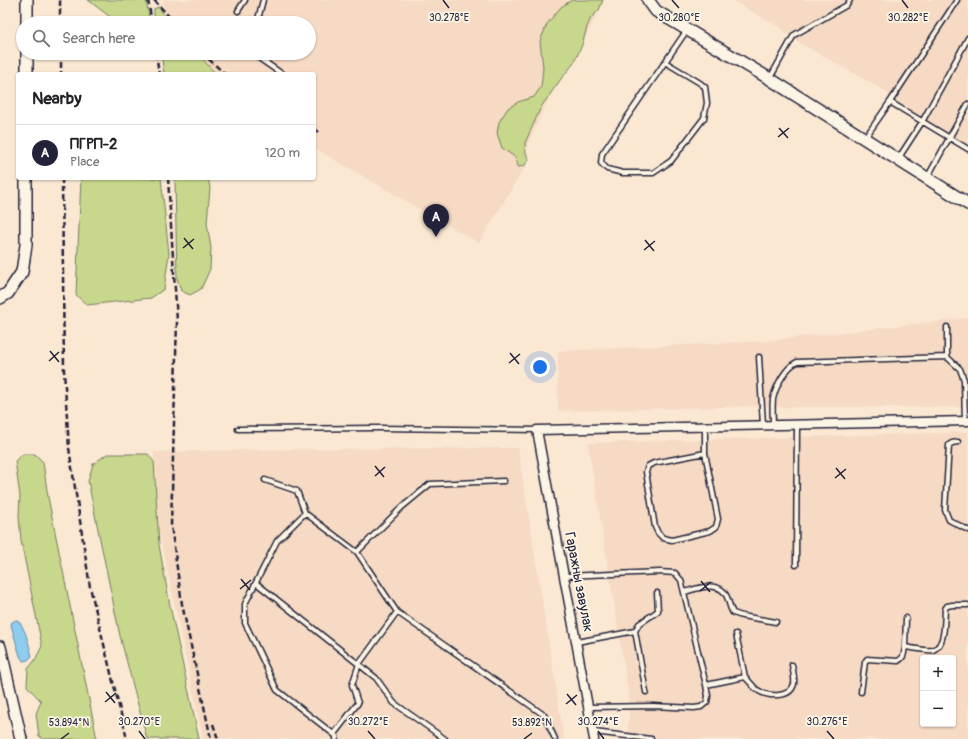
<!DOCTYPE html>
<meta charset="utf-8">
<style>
:root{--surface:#fff;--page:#f6f6f6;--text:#202124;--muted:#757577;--line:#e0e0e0;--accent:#22223b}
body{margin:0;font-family:Pangolin,sans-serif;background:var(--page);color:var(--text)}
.controls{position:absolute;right:12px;bottom:12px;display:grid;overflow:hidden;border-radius:4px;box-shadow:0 1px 3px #0004}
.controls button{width:36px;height:36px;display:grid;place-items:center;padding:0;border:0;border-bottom:1px solid var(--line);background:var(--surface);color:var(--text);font:20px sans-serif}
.you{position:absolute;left:540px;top:367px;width:14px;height:14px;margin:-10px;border:3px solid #fff;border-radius:50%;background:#1a73e8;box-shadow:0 0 0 6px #1a73e833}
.badge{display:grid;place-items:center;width:26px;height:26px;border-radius:50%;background:var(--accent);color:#fff;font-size:13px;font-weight:700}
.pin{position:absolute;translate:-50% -33px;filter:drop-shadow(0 1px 2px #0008)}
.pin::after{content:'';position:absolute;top:21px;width:14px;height:12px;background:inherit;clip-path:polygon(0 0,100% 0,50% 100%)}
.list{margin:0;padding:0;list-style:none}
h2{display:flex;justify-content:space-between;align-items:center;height:52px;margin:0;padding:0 16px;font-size:17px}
h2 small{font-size:13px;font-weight:400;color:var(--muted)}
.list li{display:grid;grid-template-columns:26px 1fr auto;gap:12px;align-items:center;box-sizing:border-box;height:56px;padding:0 16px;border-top:1px solid var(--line)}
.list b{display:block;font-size:15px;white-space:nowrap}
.list p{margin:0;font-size:13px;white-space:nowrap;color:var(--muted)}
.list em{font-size:13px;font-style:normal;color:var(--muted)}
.icon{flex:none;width:22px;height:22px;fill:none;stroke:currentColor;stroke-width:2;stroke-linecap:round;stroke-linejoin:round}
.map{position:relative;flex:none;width:968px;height:739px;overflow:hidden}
.search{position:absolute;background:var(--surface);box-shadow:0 1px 3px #0004;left:16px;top:16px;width:300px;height:44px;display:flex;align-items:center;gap:10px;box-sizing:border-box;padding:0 14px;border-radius:22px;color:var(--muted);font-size:15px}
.panel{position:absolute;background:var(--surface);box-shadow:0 1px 3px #0004;left:16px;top:72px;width:300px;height:108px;border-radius:4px}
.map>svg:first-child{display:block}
.built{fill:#f6dac3;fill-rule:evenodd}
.green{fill:#c7d78b;stroke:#747c63}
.water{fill:#8ecdef;stroke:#6389a7}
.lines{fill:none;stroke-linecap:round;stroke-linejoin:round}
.lane-casing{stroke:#22223b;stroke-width:7}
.street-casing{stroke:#22223b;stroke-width:11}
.secondary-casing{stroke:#22223b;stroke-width:14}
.lane{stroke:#fcf5e5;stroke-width:4}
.street{stroke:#fcf5e5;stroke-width:8}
.secondary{stroke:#fcf5e5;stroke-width:11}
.rail{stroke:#22223b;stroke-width:2.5;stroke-dasharray:6 3;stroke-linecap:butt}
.ticks{fill:none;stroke:#22223b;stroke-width:1.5}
.labels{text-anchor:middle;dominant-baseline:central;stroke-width:3.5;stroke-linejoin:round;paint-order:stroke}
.street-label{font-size:14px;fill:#22223b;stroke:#fcf5e5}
.ticks-label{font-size:10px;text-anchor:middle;fill:#22223b;stroke:#fcf5e5;stroke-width:3.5;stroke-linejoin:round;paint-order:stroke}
</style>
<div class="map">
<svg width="968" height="739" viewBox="0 0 968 739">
<rect width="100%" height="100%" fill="#fbe8d3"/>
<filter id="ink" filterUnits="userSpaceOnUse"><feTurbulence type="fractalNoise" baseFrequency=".025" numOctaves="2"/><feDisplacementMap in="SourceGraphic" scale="8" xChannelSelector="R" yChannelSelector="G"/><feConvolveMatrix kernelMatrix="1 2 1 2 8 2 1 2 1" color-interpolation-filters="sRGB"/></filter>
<g filter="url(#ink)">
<path class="built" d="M163 0H604L571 66 565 64 523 154 530 158 479 243 314 148V74H176L172 53H309V23H167Z
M732 0H968V150L896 101 885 91 798 42 781 28Z
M968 318V407H783L767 406 558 411V351L765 341Z
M968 432V739H627L630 702 588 443ZM923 658H953V724H923Z
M518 448 564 739H203L158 525 154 452 304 449Z"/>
<path class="green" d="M88 0H146L150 23H118Z
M572 0H603L599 10 591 18 587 27 582 45 574 63 561 79 541 107 525 143 526 153 529 160 524 166 518 167 516 158 502 148 497 133 499 122 508 108 518 102 534 97 541 87 543 68 540 41 547 24 561 7Z
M158 7 171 23H154V9Z
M161 53H197L216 74H164Z
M81 178H161L169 254 164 289 151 298 87 305 76 295Z
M175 178H208L210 188 207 223 211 248 210 269 201 289 190 295 181 291 177 278Z
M23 454H35L43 462 48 497 97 739H43L39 736 36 714 41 701 27 686 28 669 35 660 42 646 21 541 19 516 20 496 15 461Z
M107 454H148L154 462 159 545 170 606 199 739H147L120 636 88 481 93 464Z"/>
<path class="water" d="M16 620C25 624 29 646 32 656L28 660 23 661 20 656 11 625 12 622Z"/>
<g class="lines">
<defs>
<path id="lane" d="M238 11 245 0
M257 23 263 0
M255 53 256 56 282 74
M665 62 700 83 705 87 707 103 704 118 671 161 653 173H623L607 169 601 163 602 154 687 30
M770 78 794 35 847 5 850 0
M890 102 968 149
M865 138 890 102 957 0
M898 159 922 122 968 38
M927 178 968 104
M947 327V357
M759 357 763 425
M773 425C773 417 772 407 773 399 776 386 785 368 797 362L947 357 960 369 964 380 965 421
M705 427V453L718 519 716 527 710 531 672 540 663 538 658 533 655 527 646 472 648 466 654 463 705 453
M238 429 380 428 537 430
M958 442 952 443 949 445 945 510 949 520 968 530
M265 480 297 491 305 513 277 541 245 604V623L277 690 336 736V739
M305 513 357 552 401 508 430 484 504 481
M357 552 397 612 544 715 555 739
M796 565 797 425
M565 576 660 572 675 573 681 580 706 685 745 677 736 634
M256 583 376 678 394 703 445 739
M684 592C696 589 718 580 726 595 729 600 729 607 733 613L742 616 776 622
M635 631 639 624 658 611 657 593
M577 642 635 631 646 692
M905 647 906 618
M745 677C749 681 752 685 756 689 766 697 790 699 794 684 795 679 793 671 792 665
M861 692 865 662 867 659 898 661C904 658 904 654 905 647 912 648 927 651 933 650 946 645 944 621 945 609L947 606 952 605H968
M589 707 653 706 694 708 701 707 707 702 708 696 706 685
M594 732 651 739
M334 734 358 703 352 685 359 664 397 612"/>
<path id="street" d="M594 739 537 430 968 421"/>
<path id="secondary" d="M648 0 656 11 770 79 968 204
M27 23V0
M27 74V53
M0 298 8 293 22 272 26 245V178
M0 647 21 739"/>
</defs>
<use href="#lane" class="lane-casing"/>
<use href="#street" class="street-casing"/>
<use href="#secondary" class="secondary-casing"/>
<use href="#lane" class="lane"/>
<use href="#street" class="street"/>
<use href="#secondary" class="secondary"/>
<path class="rail" d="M60 0V23
M148 0 152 23
M154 0 175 23
M61 53V74
M156 53 159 74
M202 53 225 74
M314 129 321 133
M62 178 64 371 69 448 90 587 127 739
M168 178 177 321 171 525 182 604 211 739
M213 724 218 739"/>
</g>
</g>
<path class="ticks" d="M443 0 449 8M672 0 679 8M902 0 908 8M779 128 788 138M778 137 789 128M184 238 193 249M645 240 654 251M183 248 194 239M644 250 655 241M50 351 59 362M510 353 519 364M49 361 59 352M509 363 520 354M375 466 384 477M836 468 845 479M375 476 385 467M835 478 846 469M241 579 250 590M701 581 710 592M240 589 251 580M700 591 711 582M106 692 115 703M567 694 576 705M105 702 116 693M566 704 577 695M139 731 145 739M368 731 375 739M598 731 604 739M827 731 834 739M61 739 69 733M524 739 532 733"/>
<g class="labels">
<g class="street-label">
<text transform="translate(579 582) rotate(79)">Гаражны завулак</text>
</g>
</g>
<g class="ticks-label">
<text x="679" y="21">30.280°E</text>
<text x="908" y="21">30.282°E</text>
<text x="449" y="21">30.278°E</text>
<text x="139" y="725">30.270°E</text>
<text x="368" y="725">30.272°E</text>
<text x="598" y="725">30.274°E</text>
<text x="827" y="725">30.276°E</text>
<text x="69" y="726">53.894°N</text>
<text x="532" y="726">53.892°N</text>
</g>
</svg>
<div class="controls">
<button>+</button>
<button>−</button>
</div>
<div class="you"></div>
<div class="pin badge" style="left:436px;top:237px">A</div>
<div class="search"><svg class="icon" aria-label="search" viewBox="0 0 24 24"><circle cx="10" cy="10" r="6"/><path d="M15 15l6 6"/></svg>Search here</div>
<section class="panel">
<h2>Nearby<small></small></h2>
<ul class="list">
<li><span class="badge">A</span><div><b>ПГРП-2</b><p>Place</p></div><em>120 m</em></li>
</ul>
</section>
</div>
